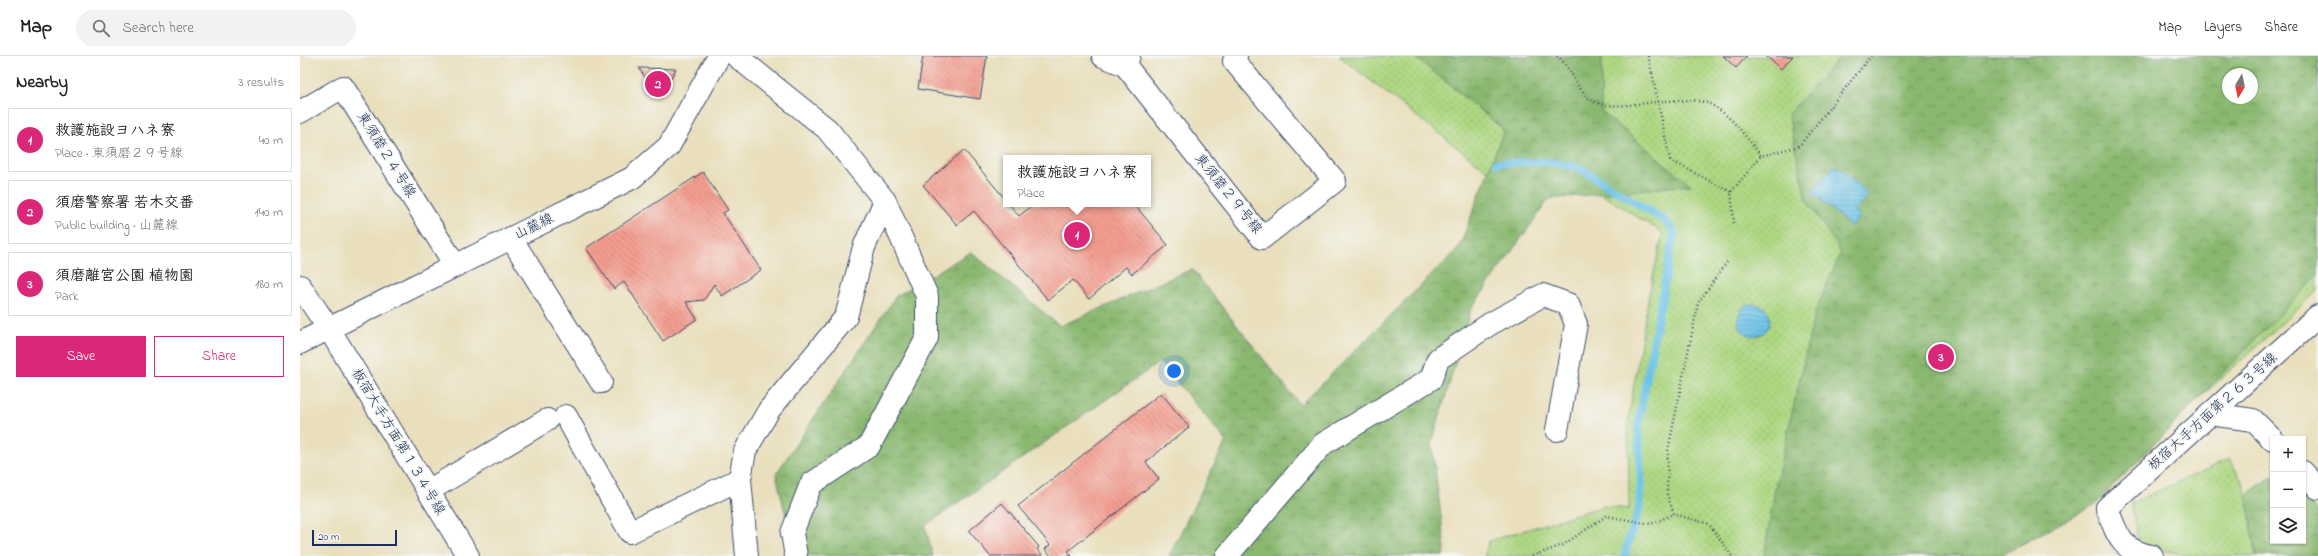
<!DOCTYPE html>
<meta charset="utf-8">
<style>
:root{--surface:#fff;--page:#f2f2f2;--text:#222;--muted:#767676;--line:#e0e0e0;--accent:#db2777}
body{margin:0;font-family:"Indie Flower","Klee One",sans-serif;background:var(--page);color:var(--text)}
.controls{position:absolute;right:12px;bottom:12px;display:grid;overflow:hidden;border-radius:0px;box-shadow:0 1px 3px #0004}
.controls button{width:36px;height:36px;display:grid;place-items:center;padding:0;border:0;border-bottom:1px solid var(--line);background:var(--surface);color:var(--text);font:20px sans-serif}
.compass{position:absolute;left:1922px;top:12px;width:36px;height:36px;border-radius:50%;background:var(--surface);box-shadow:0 1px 3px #0004;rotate:189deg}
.scale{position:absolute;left:12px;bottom:10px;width:85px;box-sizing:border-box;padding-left:4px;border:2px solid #1b2f5e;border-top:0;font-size:11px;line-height:14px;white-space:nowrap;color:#1b2f5e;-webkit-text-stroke:3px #f6f6f2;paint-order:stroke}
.you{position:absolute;left:874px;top:315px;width:14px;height:14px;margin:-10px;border:3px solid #fff;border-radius:50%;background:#1a73e8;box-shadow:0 0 0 6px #1a73e833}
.badge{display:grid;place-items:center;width:26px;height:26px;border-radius:50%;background:var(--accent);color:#fff;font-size:13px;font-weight:700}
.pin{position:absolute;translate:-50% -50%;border:2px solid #fff;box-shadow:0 1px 4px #0006}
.popup{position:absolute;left:703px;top:99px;width:148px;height:52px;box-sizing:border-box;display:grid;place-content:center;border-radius:0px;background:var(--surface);filter:drop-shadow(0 1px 3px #0005);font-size:13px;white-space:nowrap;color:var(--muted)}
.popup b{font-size:15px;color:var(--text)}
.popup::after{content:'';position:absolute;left:50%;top:100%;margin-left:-8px;border:8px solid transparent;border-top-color:var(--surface)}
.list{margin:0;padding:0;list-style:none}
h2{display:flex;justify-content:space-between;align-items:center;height:52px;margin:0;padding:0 16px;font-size:17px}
h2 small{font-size:13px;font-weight:400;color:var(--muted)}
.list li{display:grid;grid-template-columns:26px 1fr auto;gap:12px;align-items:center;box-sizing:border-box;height:64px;margin:0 8px 8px;padding:0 8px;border:1px solid var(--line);border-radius:0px}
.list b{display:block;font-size:15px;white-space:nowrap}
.list p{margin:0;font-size:13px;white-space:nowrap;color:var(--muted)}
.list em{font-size:13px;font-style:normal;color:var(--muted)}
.actions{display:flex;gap:8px;padding:12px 16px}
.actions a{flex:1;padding:9px 0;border:1px solid var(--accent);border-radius:0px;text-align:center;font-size:14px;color:var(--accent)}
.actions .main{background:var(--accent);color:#fff}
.icon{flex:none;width:22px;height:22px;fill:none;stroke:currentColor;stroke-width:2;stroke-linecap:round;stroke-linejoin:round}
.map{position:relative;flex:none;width:2018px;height:500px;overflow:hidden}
header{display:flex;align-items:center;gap:24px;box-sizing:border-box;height:56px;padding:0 20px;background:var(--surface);border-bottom:1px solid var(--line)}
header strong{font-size:19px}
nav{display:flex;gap:22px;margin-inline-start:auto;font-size:14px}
.search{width:280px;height:36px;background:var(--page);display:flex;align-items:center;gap:10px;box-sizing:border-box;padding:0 14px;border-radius:22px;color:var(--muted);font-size:15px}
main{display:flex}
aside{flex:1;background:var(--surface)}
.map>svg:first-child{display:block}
.green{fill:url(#green-dots);stroke:#648370;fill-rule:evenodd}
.forest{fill:url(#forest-crowns);stroke:#527467;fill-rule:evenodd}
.water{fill:url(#water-rules);stroke:#4379a3}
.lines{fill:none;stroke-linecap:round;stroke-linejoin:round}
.stream{stroke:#6bc3e8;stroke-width:8}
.building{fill:url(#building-back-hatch)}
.minor-casing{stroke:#3a496c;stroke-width:24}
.major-casing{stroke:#3a496c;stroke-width:24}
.path{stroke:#3a496c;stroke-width:2.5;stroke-dasharray:1 3;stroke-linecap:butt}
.minor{stroke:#fff;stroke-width:22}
.major{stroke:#fff;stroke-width:22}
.path-bridge{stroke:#3a496c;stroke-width:2.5;stroke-dasharray:1 3;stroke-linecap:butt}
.labels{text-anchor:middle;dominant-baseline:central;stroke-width:3.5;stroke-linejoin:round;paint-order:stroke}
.street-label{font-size:14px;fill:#1b2f5e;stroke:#f6f6f2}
</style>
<header>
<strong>Map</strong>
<div class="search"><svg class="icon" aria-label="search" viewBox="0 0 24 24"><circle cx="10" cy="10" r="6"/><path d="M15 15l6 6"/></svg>Search here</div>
<nav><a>Map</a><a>Layers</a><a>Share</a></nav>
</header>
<main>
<aside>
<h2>Nearby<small>3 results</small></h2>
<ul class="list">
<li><span class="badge">1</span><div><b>救護施設ヨハネ寮</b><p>Place · 東須磨２９号線</p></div><em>40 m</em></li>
<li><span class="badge">2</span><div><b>須磨警察署 若木交番</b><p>Public building · 山麓線</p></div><em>140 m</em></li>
<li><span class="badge">3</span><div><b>須磨離宮公園 植物園</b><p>Park</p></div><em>180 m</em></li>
</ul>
<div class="actions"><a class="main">Save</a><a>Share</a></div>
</aside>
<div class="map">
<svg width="2018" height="500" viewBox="0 0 2018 500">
<defs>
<pattern id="green-dots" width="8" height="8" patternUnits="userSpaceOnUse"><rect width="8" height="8" fill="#aed782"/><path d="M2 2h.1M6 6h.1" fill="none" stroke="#95b973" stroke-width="1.8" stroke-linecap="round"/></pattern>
<pattern id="forest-crowns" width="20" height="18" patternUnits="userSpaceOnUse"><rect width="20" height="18" fill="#8ab870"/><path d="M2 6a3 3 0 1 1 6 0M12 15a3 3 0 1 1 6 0" fill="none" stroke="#70965f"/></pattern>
<pattern id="water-rules" width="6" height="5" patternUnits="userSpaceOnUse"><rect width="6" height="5" fill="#6bc3e8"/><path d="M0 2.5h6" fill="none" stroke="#579fbf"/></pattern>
<pattern id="building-back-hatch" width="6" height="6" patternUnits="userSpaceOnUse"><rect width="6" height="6" fill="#f49e90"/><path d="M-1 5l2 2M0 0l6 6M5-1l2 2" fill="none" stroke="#c58179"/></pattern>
</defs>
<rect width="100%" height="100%" fill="#f6f6f2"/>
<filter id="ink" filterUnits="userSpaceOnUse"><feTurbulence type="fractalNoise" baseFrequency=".025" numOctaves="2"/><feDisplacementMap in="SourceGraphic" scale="8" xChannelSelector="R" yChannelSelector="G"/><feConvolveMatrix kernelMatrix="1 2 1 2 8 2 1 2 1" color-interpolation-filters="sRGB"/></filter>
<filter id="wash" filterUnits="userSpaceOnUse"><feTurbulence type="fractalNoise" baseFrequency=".012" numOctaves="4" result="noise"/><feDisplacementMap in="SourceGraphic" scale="16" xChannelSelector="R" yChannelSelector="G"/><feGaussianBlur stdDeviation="0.9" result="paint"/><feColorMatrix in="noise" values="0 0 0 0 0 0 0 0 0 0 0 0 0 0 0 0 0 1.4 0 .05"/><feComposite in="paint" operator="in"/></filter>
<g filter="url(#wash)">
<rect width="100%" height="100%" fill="#e9dfbc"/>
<path class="green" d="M1039 0H2018V234L1795 438 1678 500H1184L1189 485 1304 450 1329 453 1328 365 1349 238 1363 177 1271 119 1186 114ZM1928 18H1952V42H1928Z
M1930 403 1945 431 1957 500H1890L1839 489 1831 447Z"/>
<path class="forest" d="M1114 0H1302L1301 55 1391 129 1249 143 1171 253 1132 387 1145 493 1143 500H869L926 385 860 306 625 470 633 500H495L476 418 596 240 671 196 760 270 892 213 1000 349 1159 192 1204 74Z
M1541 0H2018V219L1796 448 1700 500H1464L1475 432 1515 256 1541 196 1506 143 1488 58ZM1928 18H1952V42H1928Z
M1973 419V485H2003V437L2018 455V500H1957L1946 439Z"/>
<path class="water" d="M1536 109 1569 139 1554 154 1560 160 1551 171 1512 135Z
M1438 264a16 16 0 1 1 32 0a16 16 0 1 1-32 0Z"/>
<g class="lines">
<path class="stream" d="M1197 107 1246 106 1278 111 1367 166 1374 177 1338 369 1341 423 1339 453 1324 500"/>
</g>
<g id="blocks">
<path class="building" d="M623 0H687L680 43 618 33Z
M1423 0H1447L1436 12Z
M1466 0H1493L1481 13Z
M339 12 376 13 358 42Z
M664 94 706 144V148H709L719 160 734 148H834L868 189 832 218 826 211 789 243 773 224 748 244 674 155 657 169 623 129Z
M403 116 428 154 423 157 461 214 422 240 414 228 404 244 386 246 397 263 363 285 324 226 314 233 286 192Z
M861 337 889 371 846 406 859 423 768 495 772 500H751L745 493 750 489 718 450Z
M702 447 739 491 737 493 743 500H690L669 475Z"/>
</g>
</g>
<g filter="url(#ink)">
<use href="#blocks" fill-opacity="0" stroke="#3a496c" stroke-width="1"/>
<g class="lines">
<defs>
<path id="minor" d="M436 0 527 73 585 145 627 240V282L569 390 511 428 492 477 496 500
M803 0 825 9 829 0
M825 9 962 182 1035 125 934 5 936 0
M0 56 43 31 155 209
M211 182 301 326
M0 230 29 273 168 500
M1910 358 1953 364 1973 384
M266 360 330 476 440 423
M2003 416 2018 432
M128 435 247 364
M447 500 440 423 445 395 469 354 546 261 564 191 585 145
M927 500 1023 388 1131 323 1138 303 1190 268 1243 239 1268 248 1276 268 1257 374
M1852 500C1820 495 1817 478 1807 452L2018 260"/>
<path id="major" d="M0 287 332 122 369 90 419 0"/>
</defs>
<use href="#minor" class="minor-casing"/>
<use href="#major" class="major-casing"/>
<path class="path" d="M1257 0C1272 11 1276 35 1293 45 1302 50 1319 50 1329 49 1348 47 1393 40 1410 48 1432 60 1446 81 1461 100
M1348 0 1352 17
M1370 104 1431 136
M1434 167 1431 136 1461 100 1499 90 1571 0
M1427 206 1398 247 1368 395 1367 438 1374 458 1409 468 1432 500
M1232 500 1263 489 1306 460 1351 468 1374 458"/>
<use href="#minor" class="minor"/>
<use href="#major" class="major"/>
<path class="path-bridge" d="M1352 17 1370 104"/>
</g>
</g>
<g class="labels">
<g class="street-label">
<text transform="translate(86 99) rotate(58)">東須磨２４号線</text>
<text transform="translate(928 138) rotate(51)">東須磨２９号線</text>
<text transform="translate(234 171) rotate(-26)">山麓線</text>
<text transform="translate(1913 356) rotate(-42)">板宿大手方面第２６３号線</text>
<text transform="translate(98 386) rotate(59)">板宿大手方面第１３４号線</text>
</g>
</g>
</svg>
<div class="controls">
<button>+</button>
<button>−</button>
<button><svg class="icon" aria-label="layers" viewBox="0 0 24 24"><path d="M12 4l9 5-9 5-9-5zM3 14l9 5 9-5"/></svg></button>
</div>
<svg class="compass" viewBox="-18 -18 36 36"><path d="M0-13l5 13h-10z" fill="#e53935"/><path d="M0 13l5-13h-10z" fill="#767676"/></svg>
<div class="scale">20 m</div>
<div class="you"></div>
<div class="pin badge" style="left:777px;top:179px">1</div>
<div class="popup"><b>救護施設ヨハネ寮</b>Place</div>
<div class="pin badge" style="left:358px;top:28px">2</div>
<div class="pin badge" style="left:1641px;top:301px">3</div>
</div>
</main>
